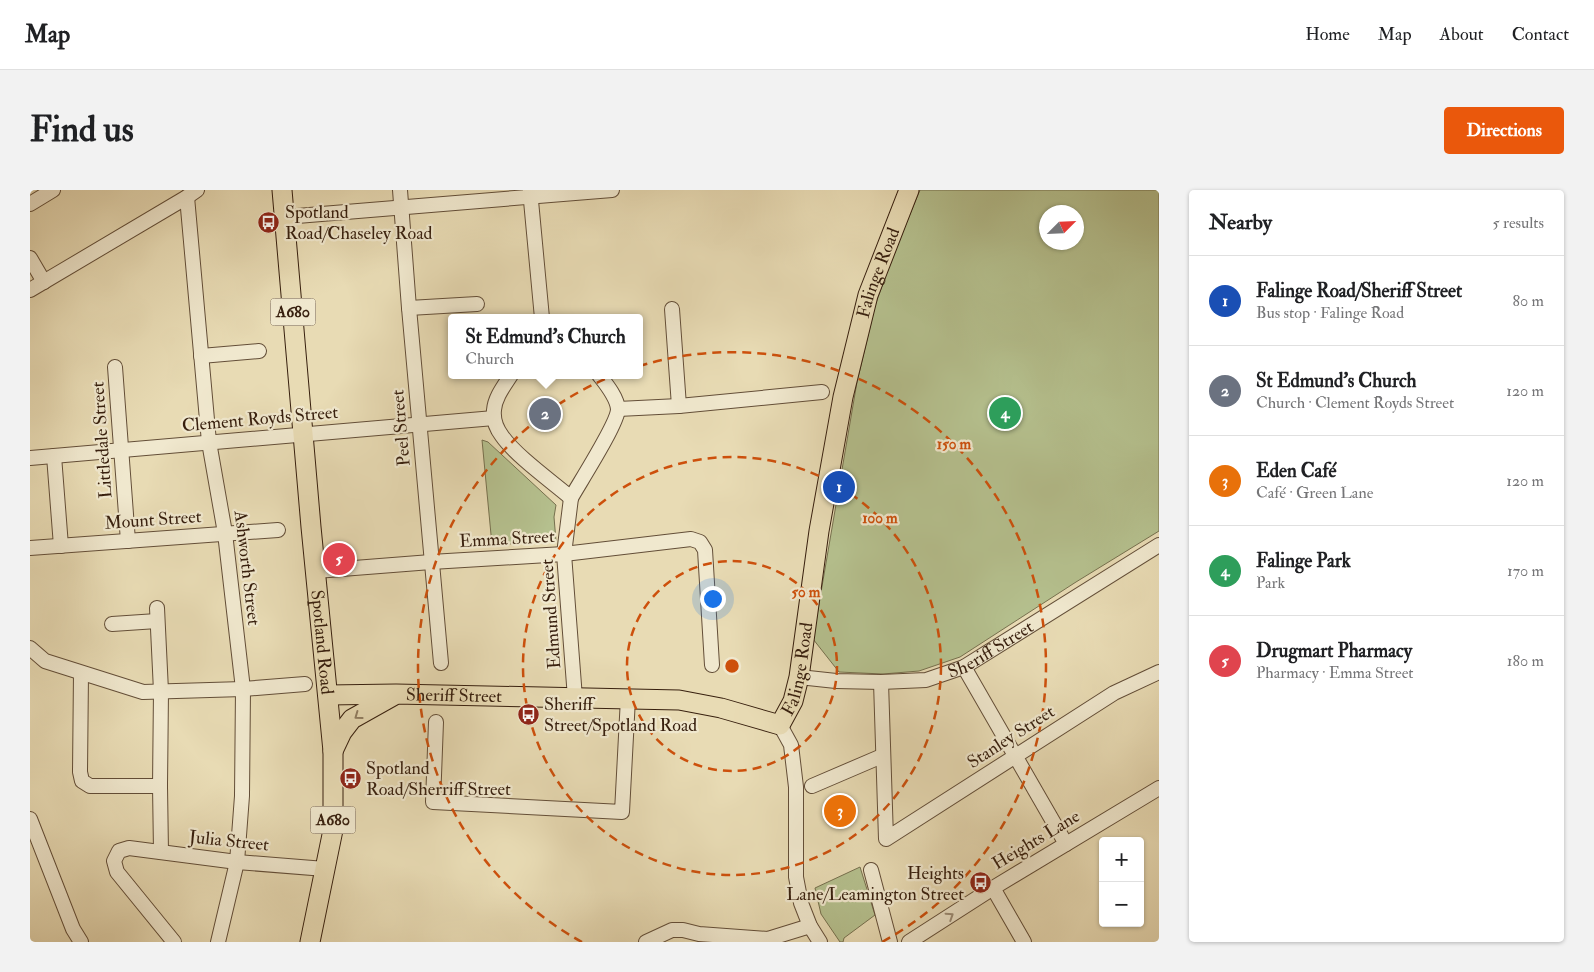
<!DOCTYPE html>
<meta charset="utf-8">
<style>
:root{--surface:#fff;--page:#f2f2f2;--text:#202124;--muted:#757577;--line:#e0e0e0;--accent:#ea580c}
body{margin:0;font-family:"IM FELL Double Pica",serif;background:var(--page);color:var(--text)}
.controls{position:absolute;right:15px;bottom:15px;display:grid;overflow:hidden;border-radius:5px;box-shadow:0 1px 4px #0004}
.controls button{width:45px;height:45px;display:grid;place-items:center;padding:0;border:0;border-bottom:1px solid var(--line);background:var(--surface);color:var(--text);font:25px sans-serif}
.compass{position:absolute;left:1009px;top:15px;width:45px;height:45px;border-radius:50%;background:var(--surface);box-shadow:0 1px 4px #0004;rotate:66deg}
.you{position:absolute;left:682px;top:408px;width:18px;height:18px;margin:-12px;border:4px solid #fff;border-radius:50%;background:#1a73e8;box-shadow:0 0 0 8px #1a73e833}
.badge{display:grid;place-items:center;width:32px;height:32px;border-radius:50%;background:var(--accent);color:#fff;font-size:16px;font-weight:700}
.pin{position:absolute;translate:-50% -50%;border:2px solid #fff;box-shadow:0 1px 5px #0006}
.popup{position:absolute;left:418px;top:124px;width:195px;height:65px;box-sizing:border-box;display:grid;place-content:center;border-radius:5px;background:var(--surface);filter:drop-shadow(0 1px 4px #0005);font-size:16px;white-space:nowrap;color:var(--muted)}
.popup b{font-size:19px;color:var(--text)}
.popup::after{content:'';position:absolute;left:50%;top:100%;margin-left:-10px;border:10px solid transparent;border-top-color:var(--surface)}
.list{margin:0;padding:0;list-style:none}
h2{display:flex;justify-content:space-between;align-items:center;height:65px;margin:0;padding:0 20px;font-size:21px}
h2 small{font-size:16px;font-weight:400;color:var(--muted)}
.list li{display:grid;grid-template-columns:32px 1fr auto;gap:15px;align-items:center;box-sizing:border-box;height:90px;padding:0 20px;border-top:1px solid var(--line)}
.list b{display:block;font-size:19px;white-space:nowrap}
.list p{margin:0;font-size:16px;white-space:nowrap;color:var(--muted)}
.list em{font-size:16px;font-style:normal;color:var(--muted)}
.map{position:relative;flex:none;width:1129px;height:752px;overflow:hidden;border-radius:5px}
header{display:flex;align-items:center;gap:30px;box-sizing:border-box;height:70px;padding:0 25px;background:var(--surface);border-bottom:1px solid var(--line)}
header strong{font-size:24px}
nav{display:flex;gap:28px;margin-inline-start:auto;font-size:18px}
.intro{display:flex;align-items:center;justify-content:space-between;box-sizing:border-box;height:120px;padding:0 30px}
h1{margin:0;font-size:35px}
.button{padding:12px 22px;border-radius:5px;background:var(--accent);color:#fff;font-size:18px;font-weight:700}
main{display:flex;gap:30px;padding:0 30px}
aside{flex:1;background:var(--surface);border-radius:5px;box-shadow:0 1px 4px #0004}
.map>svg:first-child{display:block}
.green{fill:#b5c08e;stroke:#76704e;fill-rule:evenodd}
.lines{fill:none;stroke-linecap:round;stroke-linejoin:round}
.minor-casing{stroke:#634e38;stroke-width:16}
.major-casing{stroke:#371f0e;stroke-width:21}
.minor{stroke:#f0e8ce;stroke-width:14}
.major{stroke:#e8dbb4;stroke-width:19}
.oneway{stroke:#907d61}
.oneway2{stroke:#9d8e78}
.ring{fill:none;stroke:#cd500c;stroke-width:2.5;stroke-dasharray:9 6}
.labels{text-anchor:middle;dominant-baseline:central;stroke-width:4.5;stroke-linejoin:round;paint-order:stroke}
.shield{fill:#f0e8ce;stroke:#6e5b48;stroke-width:1}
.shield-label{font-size:16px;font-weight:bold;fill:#371f0e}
.poi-label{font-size:18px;fill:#371f0e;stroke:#f0e8ce;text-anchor:start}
.street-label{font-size:18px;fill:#371f0e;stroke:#f0e8ce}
.centre{fill:#cd500c;stroke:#f0e8ce;stroke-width:2.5}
.ring-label{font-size:15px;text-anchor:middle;font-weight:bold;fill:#cd500c;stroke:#f0e8ce;stroke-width:4.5;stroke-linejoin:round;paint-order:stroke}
</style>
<header>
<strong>Map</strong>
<nav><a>Home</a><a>Map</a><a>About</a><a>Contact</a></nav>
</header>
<div class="intro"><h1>Find us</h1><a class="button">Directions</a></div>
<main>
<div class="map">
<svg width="1129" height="752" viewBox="0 0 1129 752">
<rect width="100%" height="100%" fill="#e8dbb4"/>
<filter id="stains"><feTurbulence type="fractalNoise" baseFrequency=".004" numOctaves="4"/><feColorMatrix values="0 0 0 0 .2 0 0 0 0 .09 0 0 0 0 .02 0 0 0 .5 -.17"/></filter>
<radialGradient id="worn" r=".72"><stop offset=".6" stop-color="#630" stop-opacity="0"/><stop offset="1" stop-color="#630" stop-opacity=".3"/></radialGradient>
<path class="green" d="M890 0H1129V341L1046 392 930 467 889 481 853 484 809 482 783 449 827 192 845 116 863 65ZM1016 22H1046V52H1016Z
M452 250 458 252 526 315 524 327 526 351 462 355Z
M830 677 845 725 814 748 813 752H810L791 724 785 698Z"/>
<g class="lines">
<defs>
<g id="minor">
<path d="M370 0 379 118 411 473"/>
<path d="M500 0 512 128"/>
<path d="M157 7 179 252 195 343 213 499 212 606 207 672 188 752"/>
<path d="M0 14 23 0"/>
<path d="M255 27 582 0"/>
<path d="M0 68 14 92"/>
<path d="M0 100 157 7 167 0"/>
<path d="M379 118 447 114"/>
<path d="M642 119 649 216"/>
<path d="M171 166 229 161"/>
<path d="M85 177 98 351"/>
<path d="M481 185C474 196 465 207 464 220 463 229 466 238 472 246 486 266 521 291 541 308 550 292 588 233 588 219 587 207 576 194 569 185"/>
<path d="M588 219 649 216 792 202"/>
<path d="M24 266 31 356"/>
<path d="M0 268 464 228"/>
<path d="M541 308 534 364 545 508"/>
<path d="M0 358 248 340"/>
<path d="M286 381 401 372 534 364 661 349 670 352 675 360 682 475"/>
<path d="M127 418 131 501 130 596 131 662"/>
<path d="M82 434 127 431"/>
<path d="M0 458 15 471 113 502 213 499 275 494"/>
<path d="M934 477 1036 654"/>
<path d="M51 483 50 582 52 591 60 596H130"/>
<path id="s1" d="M769 487 806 491 851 492 896 490 934 477 1129 355"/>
<path d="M851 492 856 649 1084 503 1129 482"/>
<path d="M406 532 403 612 592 622 598 508"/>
<path d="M750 535 761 555 766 597V687L771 713 780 736 790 752"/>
<path d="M782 596 852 566"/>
<path d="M0 629 43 739 51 752"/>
<path d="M841 680 860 752"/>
<path d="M963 698 994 752"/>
<path d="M144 752 87 682 84 671 89 661 99 658 207 672 295 679"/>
<path d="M616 752 642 740H653L669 744 738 749 780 736"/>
<path d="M879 752 963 698 1129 598"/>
</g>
<g id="major">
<path id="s2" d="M252 0 281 337 303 561V640L280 752"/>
<path id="s3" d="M298 505 366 504 649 510 691 518 750 535 763 511 769 487 789 341 813 207 838 105 879 0"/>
<path d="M303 561 312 542 322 529 363 506"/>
</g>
</defs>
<use href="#minor" class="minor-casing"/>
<use href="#major" class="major-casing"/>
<use href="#minor" class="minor"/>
<use href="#major" class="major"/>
</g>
<defs><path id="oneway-chevron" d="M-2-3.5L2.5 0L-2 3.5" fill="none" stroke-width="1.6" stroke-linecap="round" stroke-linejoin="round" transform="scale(1.25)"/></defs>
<use class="oneway" href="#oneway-chevron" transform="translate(328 526) rotate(144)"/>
<use class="oneway2" href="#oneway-chevron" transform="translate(920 726) rotate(-33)"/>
<g class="ring">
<circle cx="702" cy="476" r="105"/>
<circle cx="702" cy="476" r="209"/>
<path d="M552 752A314 314 0 1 1 852 752"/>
</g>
<defs>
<symbol id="bus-disc" viewBox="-11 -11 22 22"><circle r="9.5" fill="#8f2418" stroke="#f0e8ce"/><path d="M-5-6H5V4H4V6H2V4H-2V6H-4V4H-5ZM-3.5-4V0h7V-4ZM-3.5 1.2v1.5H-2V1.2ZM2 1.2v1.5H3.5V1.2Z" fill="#fff"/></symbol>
</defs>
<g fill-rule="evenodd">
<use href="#bus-disc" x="226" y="20" width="25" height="25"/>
<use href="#bus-disc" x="486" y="512" width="25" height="25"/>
<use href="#bus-disc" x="308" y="576" width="25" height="25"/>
<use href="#bus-disc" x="938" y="680" width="25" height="25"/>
</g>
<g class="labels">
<g class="shield">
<rect x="240.5" y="108.5" width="45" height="27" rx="4"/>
<rect x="280.5" y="616.5" width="45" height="27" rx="4"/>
</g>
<g class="shield-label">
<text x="263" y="122">A680</text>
<text x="303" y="630">A680</text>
</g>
<g class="poi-label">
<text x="255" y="22">Spotland<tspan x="255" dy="21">Road/Chaseley Road</tspan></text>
<text x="514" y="514">Sheriff<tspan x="514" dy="21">Street/Spotland Road</tspan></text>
<text x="336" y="578">Spotland<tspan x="336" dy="21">Road/Sherriff Street</tspan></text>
<text x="934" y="683" text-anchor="end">Heights<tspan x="934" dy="21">Lane/Leamington Street</tspan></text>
</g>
<g class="street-label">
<text stroke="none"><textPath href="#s3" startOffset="920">Falinge Road</textPath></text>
<text transform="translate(230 229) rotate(-5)">Clement Royds Street</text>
<text transform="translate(371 238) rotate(-95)">Peel Street</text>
<text transform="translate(72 250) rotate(-94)">Littledale Street</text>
<text transform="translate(123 330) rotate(-4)">Mount Street</text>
<text transform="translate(477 349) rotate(-3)">Emma Street</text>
<text transform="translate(217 378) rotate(83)">Ashworth Street</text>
<text transform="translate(521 424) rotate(-94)">Edmund Street</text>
<text stroke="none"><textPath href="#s2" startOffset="454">Spotland Road</textPath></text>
<text stroke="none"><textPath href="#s1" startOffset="199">Sheriff Street</textPath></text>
<text stroke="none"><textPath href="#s3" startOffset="515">Falinge Road</textPath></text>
<text stroke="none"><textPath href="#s3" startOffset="126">Sheriff Street</textPath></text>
<text transform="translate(981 547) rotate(-33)">Stanley Street</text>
<text transform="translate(1006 650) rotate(-31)">Heights Lane</text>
<text transform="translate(199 651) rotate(6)">Julia Street</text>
</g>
</g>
<circle cx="702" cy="476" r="8" class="centre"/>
<g class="ring-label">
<text x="924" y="259">150 m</text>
<text x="850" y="333">100 m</text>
<text x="776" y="407">50 m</text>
</g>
<rect width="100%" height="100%" filter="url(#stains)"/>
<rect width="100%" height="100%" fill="url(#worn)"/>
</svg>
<div class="controls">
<button>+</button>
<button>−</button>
</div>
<svg class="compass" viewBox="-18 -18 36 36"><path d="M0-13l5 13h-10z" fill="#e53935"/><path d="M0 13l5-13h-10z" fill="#757577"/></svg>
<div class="you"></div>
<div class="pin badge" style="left:809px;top:297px;background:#1a4fb4">1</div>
<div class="pin badge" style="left:515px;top:224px;background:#6b7280">2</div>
<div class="popup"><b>St Edmund's Church</b>Church</div>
<div class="pin badge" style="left:810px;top:621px;background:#e8710a">3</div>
<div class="pin badge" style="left:975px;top:223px;background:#2e9e5b">4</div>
<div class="pin badge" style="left:309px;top:369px;background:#e0444e">5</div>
</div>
<aside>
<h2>Nearby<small>5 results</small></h2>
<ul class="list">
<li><span class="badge" style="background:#1a4fb4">1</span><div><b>Falinge Road/Sheriff Street</b><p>Bus stop · Falinge Road</p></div><em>80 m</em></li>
<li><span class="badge" style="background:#6b7280">2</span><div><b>St Edmund's Church</b><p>Church · Clement Royds Street</p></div><em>120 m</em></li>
<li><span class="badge" style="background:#e8710a">3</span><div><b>Eden Café</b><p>Café · Green Lane</p></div><em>120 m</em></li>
<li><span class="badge" style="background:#2e9e5b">4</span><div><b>Falinge Park</b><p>Park</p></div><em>170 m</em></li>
<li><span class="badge" style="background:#e0444e">5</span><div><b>Drugmart Pharmacy</b><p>Pharmacy · Emma Street</p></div><em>180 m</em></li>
</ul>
</aside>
</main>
